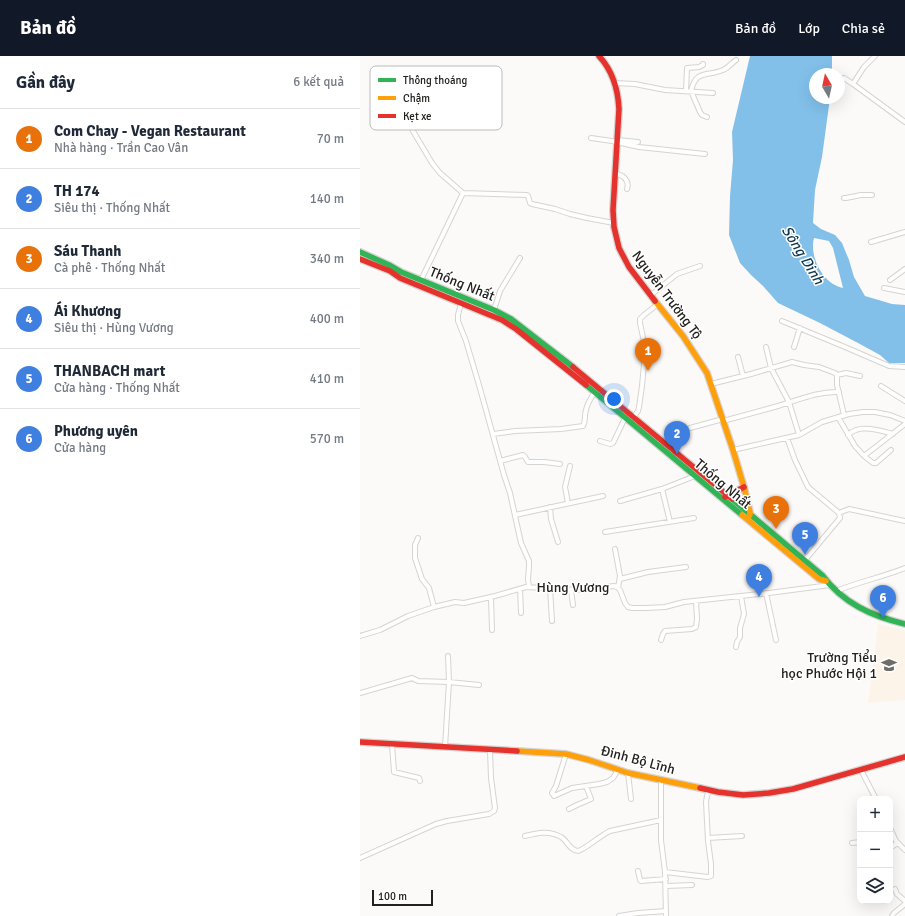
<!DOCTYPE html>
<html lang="vi">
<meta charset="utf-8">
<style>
:root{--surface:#fff;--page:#f2f2f3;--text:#1f2937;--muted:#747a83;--line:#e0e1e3;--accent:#111827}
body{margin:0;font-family:Signika,sans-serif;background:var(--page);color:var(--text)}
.controls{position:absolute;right:12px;bottom:12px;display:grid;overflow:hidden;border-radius:8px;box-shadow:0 4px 16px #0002}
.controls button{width:36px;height:36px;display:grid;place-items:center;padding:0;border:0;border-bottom:1px solid var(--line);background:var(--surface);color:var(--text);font:20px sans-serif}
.compass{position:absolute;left:449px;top:12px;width:36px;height:36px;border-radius:50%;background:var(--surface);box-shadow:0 4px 16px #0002;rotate:351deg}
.scale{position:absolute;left:12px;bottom:10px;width:61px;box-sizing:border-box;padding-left:4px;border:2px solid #23211e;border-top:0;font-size:11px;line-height:14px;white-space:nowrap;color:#23211e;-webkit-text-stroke:3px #fff;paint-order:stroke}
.you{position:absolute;left:254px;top:343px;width:14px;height:14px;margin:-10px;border:3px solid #fff;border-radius:50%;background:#1a73e8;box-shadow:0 0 0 6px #1a73e833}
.badge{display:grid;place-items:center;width:26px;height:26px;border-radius:50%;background:var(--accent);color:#fff;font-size:13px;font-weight:700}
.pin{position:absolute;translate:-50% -33px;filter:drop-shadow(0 1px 2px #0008)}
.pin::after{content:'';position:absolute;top:21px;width:14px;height:12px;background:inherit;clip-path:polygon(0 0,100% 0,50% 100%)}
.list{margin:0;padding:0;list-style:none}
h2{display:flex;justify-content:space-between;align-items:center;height:52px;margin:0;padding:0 16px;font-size:17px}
h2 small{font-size:13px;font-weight:400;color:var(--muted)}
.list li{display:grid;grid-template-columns:26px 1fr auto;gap:12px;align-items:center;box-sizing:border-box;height:60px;padding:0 16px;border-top:1px solid var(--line)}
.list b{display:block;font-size:15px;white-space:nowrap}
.list p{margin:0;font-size:13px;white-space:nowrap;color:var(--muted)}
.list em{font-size:13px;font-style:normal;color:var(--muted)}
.icon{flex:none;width:22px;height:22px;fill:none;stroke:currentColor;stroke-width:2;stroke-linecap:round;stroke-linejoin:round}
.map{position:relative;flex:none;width:545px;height:860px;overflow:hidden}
header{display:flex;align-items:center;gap:24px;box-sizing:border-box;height:56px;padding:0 20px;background:var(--accent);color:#fff}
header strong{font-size:19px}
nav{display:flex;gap:22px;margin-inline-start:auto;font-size:14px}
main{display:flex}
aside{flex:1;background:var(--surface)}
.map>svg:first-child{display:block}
.education{fill:#fdf4e9}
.water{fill:#82c0ea;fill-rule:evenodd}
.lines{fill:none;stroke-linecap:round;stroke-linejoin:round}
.street-casing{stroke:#d6d4d1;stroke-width:6}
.fast-casing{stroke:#d6d4d1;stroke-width:8}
.slow-casing{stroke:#d6d4d1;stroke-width:8}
.jam-casing{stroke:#d6d4d1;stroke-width:8}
.street{stroke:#fffefe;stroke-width:4}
.fast{stroke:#30b455;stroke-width:5.5}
.slow{stroke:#ff9f0a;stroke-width:5.5}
.jam{stroke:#e5322d;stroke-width:5.5}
.labels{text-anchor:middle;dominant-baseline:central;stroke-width:3;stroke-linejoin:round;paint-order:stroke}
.street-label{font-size:14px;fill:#23211e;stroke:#fff}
.poi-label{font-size:14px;fill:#23211e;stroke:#fff;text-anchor:end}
.water-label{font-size:15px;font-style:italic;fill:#10364f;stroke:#fff}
.key{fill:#fff;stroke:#bdbcbc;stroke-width:1}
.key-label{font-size:11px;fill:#23211e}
</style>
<header>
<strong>Bản đồ</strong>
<nav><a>Bản đồ</a><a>Lớp</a><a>Chia sẻ</a></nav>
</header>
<main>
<aside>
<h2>Gần đây<small>6 kết quả</small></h2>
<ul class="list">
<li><span class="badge" style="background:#e8710a">1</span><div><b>Com Chay - Vegan Restaurant</b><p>Nhà hàng · Trần Cao Vân</p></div><em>70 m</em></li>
<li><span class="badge" style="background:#3f7fe0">2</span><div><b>TH 174</b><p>Siêu thị · Thống Nhất</p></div><em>140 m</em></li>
<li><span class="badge" style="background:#e8710a">3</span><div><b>Sáu Thanh</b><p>Cà phê · Thống Nhất</p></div><em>340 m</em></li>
<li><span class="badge" style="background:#3f7fe0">4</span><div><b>Ái Khương</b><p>Siêu thị · Hùng Vương</p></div><em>400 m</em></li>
<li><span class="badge" style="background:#3f7fe0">5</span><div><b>THANBACH mart</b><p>Cửa hàng · Thống Nhất</p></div><em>410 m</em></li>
<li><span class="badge" style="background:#3f7fe0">6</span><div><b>Phương uyên</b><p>Cửa hàng</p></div><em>570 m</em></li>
</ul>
</aside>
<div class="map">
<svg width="545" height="860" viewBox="0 0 545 860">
<rect width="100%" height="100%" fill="#fcfaf8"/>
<path class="education" d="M518 568 545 574V644L508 647Z"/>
<path class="water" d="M390 0H472V18H455V42H470L462 101 455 134 453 167 461 173 475 179 482 187 489 204 494 221 505 240 532 248 545 249V307H529L520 299 498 287 460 267 418 247 403 230 391 219 380 207 369 179 370 140 373 104 372 76ZM454 182 469 185 473 192 483 232C463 228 449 201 454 182Z"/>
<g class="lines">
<defs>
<path id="street" d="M484 22 493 28 545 66
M255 27 275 28 305 34 353 37
M493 28 504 11 515 0
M326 35 327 12 339 11 343 9V8
M46 47 50 69 53 75 72 107 80 117 103 137 167 139 168 140 170 147 172 148 195 153 210 158 227 162 254 167
M347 61 342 59 340 56 331 35C336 13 347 21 363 14 368 12 372 7 376 4
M231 82 252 85 279 91 345 98
M257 84 278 86
M255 118C263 118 270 125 267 133
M484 142H486L501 139H512
M511 186 545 176
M61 224 103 137
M530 224 545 213
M524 232 545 236
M291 239 317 218 340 210
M101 247 98 259V265L106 285 119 329 144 419 150 437 161 487 169 505V511L168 523 169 531
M134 254 140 235 160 202
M422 265 485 291 529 310 545 311
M406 291 411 312 429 346 439 379
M434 291 440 272
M378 301 383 320
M477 319V329L484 359
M351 328 391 318 432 306 444 309 459 311 475 317 477 319 486 317 500 320
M521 330 545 345
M478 361 495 390 504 400 545 368
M273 362 278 355 279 351 282 330 285 297 284 286 280 267V263L284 259 298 248
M363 365C382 360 400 355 418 350 438 344 458 335 479 336
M330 372 363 363
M133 378 155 375 201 373 223 370C226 365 224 360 226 354 227 348 231 342 234 337
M488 379C490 377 493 375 496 374 506 370 523 375 533 378
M427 382 435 404 448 431 479 457 480 462 445 504
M240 385 250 388 253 387 265 362
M373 394 439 379 462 366 489 358 503 356H515L530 359 545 365
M504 400 513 407H516L531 394
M140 405 163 399 165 401 168 406H184L200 408
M302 433 310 466
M260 445 302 433 335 420
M208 447 205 431 210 410
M190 451 191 463 198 486
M479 457 489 453 545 465
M155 459 243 440
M245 476 334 462
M58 482 55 489V502L62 523 69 532 74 551
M255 493 260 520 258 532
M260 523 288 516 326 511
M190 532 192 565
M160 533 161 557
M211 534 213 549
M476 535C499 526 522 521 545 512
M406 537 416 584
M131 541 132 574
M0 580 20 574 48 560 74 551 95 546 104 547 135 540 166 531 221 534 254 530 257 531 260 534 265 547 268 551 272 552H286L305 551 324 546 409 537 470 529
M301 584 303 578 305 575 332 573 336 571 337 563 336 545
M376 591 377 586 380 581V572L384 558 381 540
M0 637 52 622 58 625 89 626 88 600
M32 688 34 716 59 722 60 725
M85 691 89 626 119 629
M206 698 196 730 192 737 194 740 212 732 239 728 247 726 253 722 258 714
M501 714 516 743
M268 717 271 743
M301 724V784L305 816 306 860
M209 753 217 749 231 743 226 730
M530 772 536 785 545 794
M165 780C177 777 189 774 201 781 207 784 210 795 218 795 224 794 241 779 250 775L301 764
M348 782 382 780
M492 787 500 786
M530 790H533L538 787
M0 802 76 768 87 765 129 758 134 755 135 752 131 722 130 694
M278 815 280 824 281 825 306 823
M305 816 348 821 351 820V808L348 785 346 746 347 740 349 734
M306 830 332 829
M535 833 537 838 545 845
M259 860 278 857 306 855
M532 860 534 857 545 848"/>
<path id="fast" d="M0 196 29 209 41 216 134 254 151 263 213 311
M226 329 382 459
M372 443 462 519C483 547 511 560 545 568"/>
<path id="slow" d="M295 245 323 280 347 317 373 394 384 431 390 456V459L389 460
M382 459 459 523 466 525
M157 695 206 698 229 704 268 717 340 732"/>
<path id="jam" d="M239 0C253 15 258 33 259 53L253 154 254 171 259 192 269 211 295 245
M0 203 30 215 40 222 142 264 156 273 226 329
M213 311 372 443
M365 441 384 431
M0 686 157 695
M340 732 358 736 383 739 409 737 433 733 545 701"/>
</defs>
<use href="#street" class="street-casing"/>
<use href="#fast" class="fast-casing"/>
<use href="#slow" class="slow-casing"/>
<use href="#jam" class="jam-casing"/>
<use href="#street" class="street"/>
<use href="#fast" class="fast"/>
<use href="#slow" class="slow"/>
<use href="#jam" class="jam"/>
</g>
<defs>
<symbol id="school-bare" viewBox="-9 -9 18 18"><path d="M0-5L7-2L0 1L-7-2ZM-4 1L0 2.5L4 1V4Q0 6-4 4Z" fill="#6f6d6a" stroke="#fff" stroke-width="2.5" paint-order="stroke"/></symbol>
</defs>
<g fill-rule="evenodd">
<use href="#school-bare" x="518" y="598" width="22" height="22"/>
</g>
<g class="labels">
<g class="street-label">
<text transform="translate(102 228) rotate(22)">Thống Nhất</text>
<text transform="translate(307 239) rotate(53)">Nguyễn Trường Tộ</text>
<text transform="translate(363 428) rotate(40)">Thống Nhất</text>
<text x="213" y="531">Hùng Vương</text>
<text transform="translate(278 704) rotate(15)">Đinh Bộ Lĩnh</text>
</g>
<g class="poi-label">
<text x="517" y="601">Trường Tiểu<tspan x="517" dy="16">học Phước Hội 1</tspan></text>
</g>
<g class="water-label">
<text transform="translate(443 199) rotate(58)">Sông Dinh</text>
</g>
</g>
<rect x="10" y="10" width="132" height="64" rx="6" class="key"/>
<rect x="18" y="22" width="18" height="4" fill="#30b455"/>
<rect x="18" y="40" width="18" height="4" fill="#ff9f0a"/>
<rect x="18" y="58" width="18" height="4" fill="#e5322d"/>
<g class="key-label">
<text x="43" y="28">Thông thoáng</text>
<text x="43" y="46">Chậm</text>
<text x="43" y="64">Kẹt xe</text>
</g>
</svg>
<div class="controls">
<button>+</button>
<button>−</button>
<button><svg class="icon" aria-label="layers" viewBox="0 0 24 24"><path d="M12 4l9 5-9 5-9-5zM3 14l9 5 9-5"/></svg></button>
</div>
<svg class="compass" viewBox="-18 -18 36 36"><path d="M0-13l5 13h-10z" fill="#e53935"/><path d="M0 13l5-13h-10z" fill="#747a83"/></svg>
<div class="scale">100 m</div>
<div class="you"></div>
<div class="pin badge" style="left:288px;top:315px;background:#e8710a">1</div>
<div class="pin badge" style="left:317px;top:398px;background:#3f7fe0">2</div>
<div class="pin badge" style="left:416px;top:473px;background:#e8710a">3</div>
<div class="pin badge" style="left:399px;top:541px;background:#3f7fe0">4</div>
<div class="pin badge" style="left:445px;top:499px;background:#3f7fe0">5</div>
<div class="pin badge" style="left:523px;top:562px;background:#3f7fe0">6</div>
</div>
</main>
